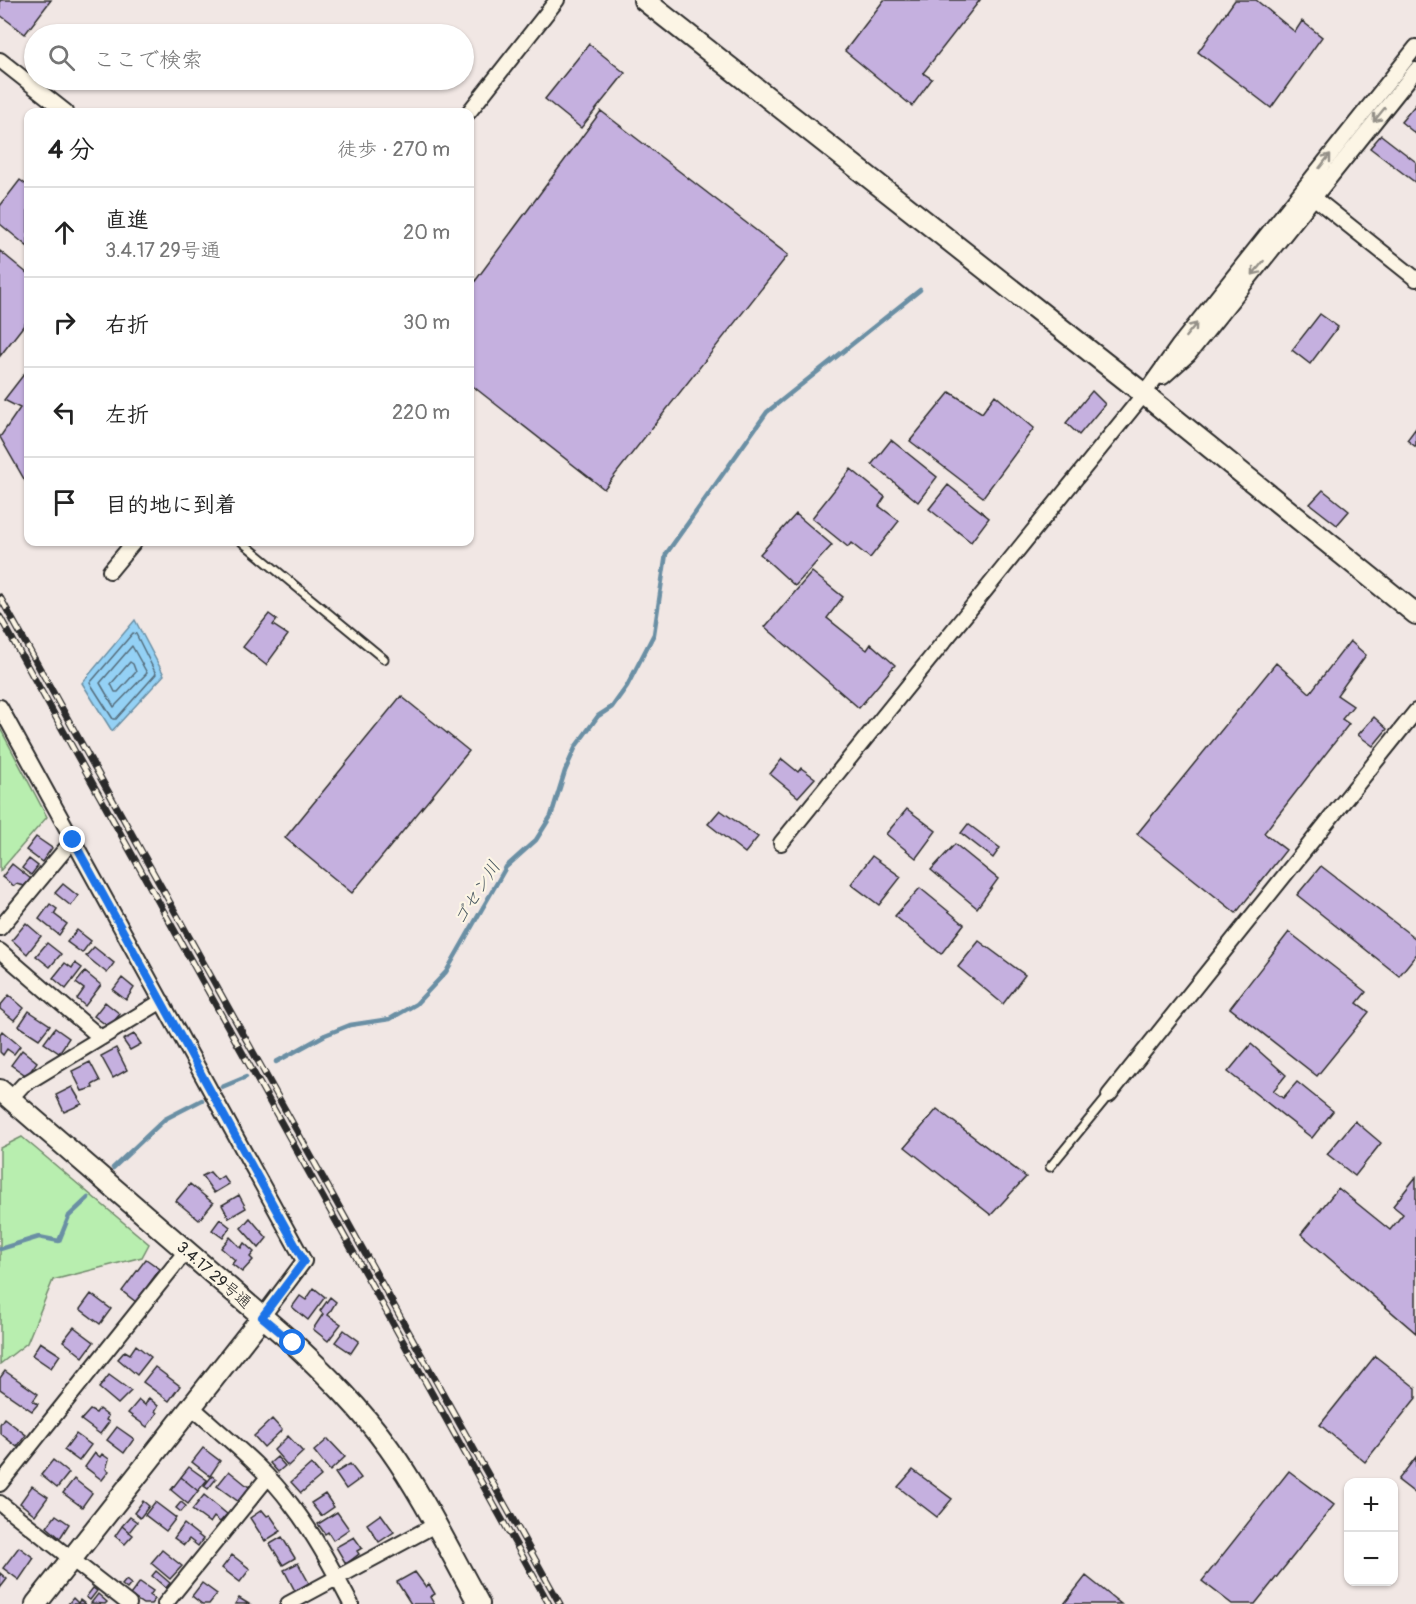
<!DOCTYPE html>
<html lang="ja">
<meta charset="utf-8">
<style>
:root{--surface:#fff;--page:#f6f6f6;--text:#222;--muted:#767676;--line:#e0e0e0}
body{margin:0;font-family:Pangolin,"Klee One",sans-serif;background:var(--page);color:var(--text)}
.controls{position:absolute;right:18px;bottom:18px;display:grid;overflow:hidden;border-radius:12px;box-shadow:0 2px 4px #0004}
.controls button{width:54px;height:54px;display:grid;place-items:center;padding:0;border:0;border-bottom:2px solid var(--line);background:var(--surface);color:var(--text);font:30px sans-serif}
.stop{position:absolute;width:18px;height:18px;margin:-14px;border:4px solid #1a73e8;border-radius:50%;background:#fff}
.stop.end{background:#1a73e8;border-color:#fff;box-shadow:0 2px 6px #0008}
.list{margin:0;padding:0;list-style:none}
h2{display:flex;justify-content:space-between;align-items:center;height:78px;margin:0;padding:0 24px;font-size:26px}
h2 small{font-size:20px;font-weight:400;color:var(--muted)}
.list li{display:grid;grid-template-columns:39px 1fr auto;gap:18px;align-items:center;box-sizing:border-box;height:90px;padding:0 24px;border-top:2px solid var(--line)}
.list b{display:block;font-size:22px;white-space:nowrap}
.list p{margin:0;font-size:20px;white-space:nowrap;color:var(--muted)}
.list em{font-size:20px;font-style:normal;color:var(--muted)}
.icon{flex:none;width:33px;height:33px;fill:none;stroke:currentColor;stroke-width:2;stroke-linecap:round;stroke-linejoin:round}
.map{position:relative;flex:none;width:1416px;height:1604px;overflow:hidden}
.search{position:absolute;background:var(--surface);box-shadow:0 2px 4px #0004;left:24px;top:24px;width:450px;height:66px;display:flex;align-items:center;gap:15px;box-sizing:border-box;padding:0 21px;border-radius:33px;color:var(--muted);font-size:22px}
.panel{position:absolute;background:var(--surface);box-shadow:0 2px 4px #0004;left:24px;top:108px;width:450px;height:438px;border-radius:12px}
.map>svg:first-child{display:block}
.green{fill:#b8eeaf;stroke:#728c6d;stroke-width:1.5}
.water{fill:#94d1f5;stroke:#6a8fa4;stroke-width:1.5}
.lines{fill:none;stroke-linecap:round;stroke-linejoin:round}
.shore{stroke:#556d7c;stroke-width:1.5}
.stream{stroke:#6a8fa4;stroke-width:4.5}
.building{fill:#c5b0df;stroke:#2b2b2b;stroke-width:1.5}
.lane-casing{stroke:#2b2b2b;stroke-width:11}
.street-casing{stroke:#2b2b2b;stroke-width:18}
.secondary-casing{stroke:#2b2b2b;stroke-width:24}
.lane{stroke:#fcf5e5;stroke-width:7}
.street{stroke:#fcf5e5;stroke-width:14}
.secondary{stroke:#fcf5e5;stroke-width:20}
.rail-casing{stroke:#2b2b2b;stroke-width:7}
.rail{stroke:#fcf5e5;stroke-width:4.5;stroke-dasharray:14;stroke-linecap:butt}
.oneway{stroke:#949088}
.route{stroke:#1a73e8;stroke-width:8}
.labels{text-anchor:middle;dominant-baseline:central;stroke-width:4.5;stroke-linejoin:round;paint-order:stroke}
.street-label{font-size:16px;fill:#2b2b2b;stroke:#fcf5e5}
.water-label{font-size:18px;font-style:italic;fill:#45545e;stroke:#fcf5e5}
</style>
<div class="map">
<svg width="1416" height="1604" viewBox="0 0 1416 1604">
<rect width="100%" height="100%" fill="#f1e7e4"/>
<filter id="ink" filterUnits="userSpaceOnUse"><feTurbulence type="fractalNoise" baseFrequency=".0167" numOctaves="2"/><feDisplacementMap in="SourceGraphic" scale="12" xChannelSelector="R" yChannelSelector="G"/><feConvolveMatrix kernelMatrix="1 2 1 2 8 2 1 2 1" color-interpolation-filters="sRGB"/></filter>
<g filter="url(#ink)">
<path class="green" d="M0 728 47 817 0 871Z
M22 1137 149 1244 142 1257 53 1280 27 1343 0 1364V1148Z"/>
<path class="water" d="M135 620 164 675 112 731 82 683Z"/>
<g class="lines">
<path class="shore" d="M133 633 136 634 156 674 116 719H113L90 683Z
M132 646 147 673 114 707 100 683Z
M130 662 133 664 136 672 118 692H115L111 684Z"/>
<path class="stream" d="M276 1062 325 1035 350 1025 390 1019 416 1004 446 972 506 867 536 840 551 816 565 771 576 746 598 716 612 707 627 686 654 634 666 554 767 412 920 290
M222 1087 246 1077
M113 1168 165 1119 202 1100
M0 1249 39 1237 59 1241 69 1216 88 1198"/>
</g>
<path class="building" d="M0 0H51L25 34 0 15Z
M884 0H980L923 73 932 79 912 106 845 51Z
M1235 0H1256L1295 32 1302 21 1322 37 1271 108 1198 52Z
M589 44 625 73 581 128 545 99Z
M1416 104V134L1401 122Z
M601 111 788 255 604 489 470 384V288Z
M1381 135 1416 162V183L1370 148Z
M20 180 28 186V247L0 224V206Z
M0 251 28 274V320L0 356Z
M1320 314 1338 327 1310 364 1292 350Z
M28 369V486L0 437 20 408 4 400Z
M1092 391 1105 404 1079 435 1066 423Z
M950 392 982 413 995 395 1034 428 983 497 910 441Z
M1416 428V447L1407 440Z
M891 440 937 477 918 502 872 464Z
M851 469 885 497 879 506 899 521 870 558 851 543 848 547 812 518Z
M948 485 989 518 971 542 929 509Z
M1323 490 1349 511 1337 525 1310 504Z
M796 514 832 545 795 586 760 554Z
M812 572 843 597 827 618 867 650 871 644 895 665 859 708 765 627Z
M269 614 277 620 273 625 288 635 266 665 243 647Z
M1350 641 1366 655 1337 695 1353 706 1342 719 1349 724 1264 833 1286 850 1236 913 1137 834 1276 663 1310 693Z
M401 696 469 751 352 893 285 838Z
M1374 717 1387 729 1373 746 1358 735Z
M782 759 798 772 801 768 815 778 798 797 770 774Z
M907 809 936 831 916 858 886 834Z
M720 810 758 837 745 853 708 824Z
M968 824 1000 848 993 858 961 833Z
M36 837 52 848 42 862 26 850Z
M955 844 998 879 977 908 931 870Z
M872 856 901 877 879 905 851 884Z
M29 859 38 866 31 875 22 868Z
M12 864 31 879 24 886 16 884 14 886 2 877Z
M1321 866 1416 939V955L1399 976 1297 895Z
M63 884 78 896 71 906 55 893Z
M920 888 964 924 941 954 895 916Z
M50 904 57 909 54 914 67 924 59 935 39 919Z
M26 923 41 936 27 954 12 940Z
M77 930 91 941 82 953 67 942Z
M1289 932 1366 992 1357 1003 1369 1012 1317 1076 1230 1008Z
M979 941 1025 975 1003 1004 958 967Z
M47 943 61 954 50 967 36 956Z
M94 947 114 963 107 973 86 956Z
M65 963 72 968 75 963 82 968 66 989 53 978Z
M85 972 101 985 85 1006 77 999 84 989 76 983Z
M122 978 134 988 126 1000 113 990Z
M9 995 24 1008 14 1020 0 1009V1006Z
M105 1002 120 1014 109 1027 94 1016Z
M29 1011 50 1025 39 1039 19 1026Z
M55 1028 69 1038 59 1053 44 1043Z
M2 1031 20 1046 14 1054 7 1049 3 1055 0 1052V1034Z
M134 1034 141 1044 130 1050 123 1040Z
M1251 1044 1286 1075 1273 1091 1283 1098 1297 1082 1333 1111 1312 1138 1228 1072Z
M116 1048 127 1070 113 1078 101 1056Z
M22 1050 37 1062 27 1076 11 1065Z
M90 1062 100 1081 92 1085 93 1088 82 1091 72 1071Z
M72 1087 82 1104 64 1112 56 1095Z
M937 1109 1026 1177 991 1215 905 1147Z
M1355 1121 1381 1143 1355 1176 1327 1154Z
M210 1172 217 1180 223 1176 229 1184 214 1193 202 1176Z
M1416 1177V1333L1301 1234 1338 1188 1390 1230 1403 1214 1393 1206Z
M190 1184 213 1203 199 1220 176 1201Z
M239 1195 246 1208 229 1218 222 1205Z
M250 1218 267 1238 259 1248 241 1228Z
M220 1219 230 1227 223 1238 212 1230Z
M230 1237 241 1248 244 1243 254 1252 250 1257 253 1260 242 1272 232 1264 235 1260 221 1248Z
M146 1259 160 1269 136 1302 122 1291Z
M314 1288 325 1297 308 1320 292 1307 300 1296 306 1300Z
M91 1294 111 1309 100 1324 80 1309Z
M330 1297 336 1302 328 1315 341 1324 328 1341 313 1329 323 1314 320 1311Z
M74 1327 94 1342 83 1357 63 1341Z
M344 1330 359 1341 351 1353 335 1342Z
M40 1342 60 1355 51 1368 32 1355Z
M136 1345 151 1357 137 1375 118 1359 125 1351 130 1354Z
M1375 1356 1416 1388V1398L1365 1462 1320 1425Z
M155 1367 180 1386 169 1401 143 1382Z
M5 1371 38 1394 33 1401 38 1404 32 1411 0 1389V1378Z
M109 1375 131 1391 118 1404 99 1388Z
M149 1398 158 1406 155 1411 157 1413 147 1427 128 1413 139 1400 145 1405Z
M99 1409 108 1416 106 1420 109 1422 100 1434 81 1420 90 1410 96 1413Z
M4 1418 26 1435 17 1447 0 1433V1424Z
M272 1419 282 1430 264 1447 254 1436Z
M117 1427 134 1439 124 1453 107 1440Z
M76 1434 91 1445 79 1461 64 1450Z
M288 1436 303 1452 288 1466 274 1450Z
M328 1439 345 1457 330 1471 314 1451Z
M203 1448 220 1461 210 1476 192 1462Z
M95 1453 100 1457 102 1454 109 1459 106 1469 109 1471 102 1480 85 1467Z
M277 1457 285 1466 278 1472 270 1463Z
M1416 1457V1494L1398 1480Z
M53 1460 69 1473 57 1488 41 1475Z
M311 1464 321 1476 301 1493 291 1482Z
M350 1464 361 1478 346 1489 335 1473Z
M189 1467 207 1480 198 1491 181 1477Z
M913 1470 952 1499 937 1517 898 1487Z
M229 1471 250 1488 239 1502 217 1486Z
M1289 1471 1334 1505 1255 1604H1232L1202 1581Z
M212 1476 216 1479 208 1489 204 1486Z
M181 1477 198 1491 188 1504 171 1490Z
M74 1479 92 1493 82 1507 63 1493Z
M32 1486 48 1497 35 1515 20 1503Z
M325 1494 334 1507 321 1516 311 1503Z
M204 1495 227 1514 220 1522 214 1517 210 1523 192 1510Z
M143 1501 149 1506 140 1518 134 1513Z
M155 1502 176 1518 166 1531 145 1515Z
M181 1502 186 1506 181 1512 176 1508Z
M262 1510 267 1516 270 1515 281 1531 265 1541 250 1518Z
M337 1512 349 1529 333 1540 328 1532 325 1534 318 1524Z
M381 1514 394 1532 379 1542 367 1524Z
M56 1515 69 1524 60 1538 47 1527Z
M130 1517 137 1522 129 1532 122 1526Z
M184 1524 203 1539 198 1546 189 1539 184 1545 174 1538Z
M122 1526 133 1535 125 1544 115 1536Z
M282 1537 295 1558 283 1565 270 1544Z
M354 1537 362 1548 357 1551 359 1554 346 1564 336 1547Z
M19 1547 34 1558 19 1580 3 1568Z
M162 1550 182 1566 170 1579 151 1563Z
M232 1555 250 1569 240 1582 222 1568Z
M298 1563 309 1583 295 1591 284 1570Z
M156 1571 170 1583 166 1588 152 1576Z
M415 1572 426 1587 429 1584 435 1594 430 1597 434 1604H411L397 1582Z
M0 1573 7 1579 0 1588Z
M1086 1576 1121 1604H1064Z
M126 1580 131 1584 127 1589 122 1585Z
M140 1582 153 1591 150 1595 155 1599 151 1604H143L130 1595Z
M202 1583 217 1594 209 1604H202L192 1596Z
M93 1588 97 1591 90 1600 86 1597Z
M98 1594 107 1602 105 1604 91 1603Z
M73 1598 78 1603 80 1600 85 1604H68Z
M239 1598 249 1604H235Z"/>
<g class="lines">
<defs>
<path id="lane" d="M242 542 384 659
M1050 1167 1109 1095"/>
<path id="street" d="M0 60 66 112
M469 112 557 0
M1307 192 1416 279
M1163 377 1189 354 1416 70
M110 571 134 542
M0 707 304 1261 262 1317
M781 843 1144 394 1179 345 1416 47
M0 928 73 840
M0 951 101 1038
M1109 1095 1416 711
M10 1099 23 1085 162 1001
M192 1407C226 1438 264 1467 291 1504 315 1535 333 1570 351 1604
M0 1484 186 1251
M0 1503 129 1604
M165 1604 268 1477
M288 1604 435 1525"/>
<path id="secondary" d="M644 0 1144 394 1416 614
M0 1090 293 1343C328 1376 361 1409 389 1448 424 1497 450 1552 479 1604
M36 1604 262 1317"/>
</defs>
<use href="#lane" class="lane-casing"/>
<use href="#street" class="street-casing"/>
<use href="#secondary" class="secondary-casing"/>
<use href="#lane" class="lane"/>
<use href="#street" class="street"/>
<use href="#secondary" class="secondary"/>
<defs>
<path id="rail" d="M0 597 560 1604
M0 617 549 1604"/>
</defs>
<use href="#rail" class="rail-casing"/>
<use href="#rail" class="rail"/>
</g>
<defs><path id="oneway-shaft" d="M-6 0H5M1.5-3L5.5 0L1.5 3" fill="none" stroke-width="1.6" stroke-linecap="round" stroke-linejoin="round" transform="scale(1.5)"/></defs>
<g class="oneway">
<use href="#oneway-shaft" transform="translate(1379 115) rotate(129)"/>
<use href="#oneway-shaft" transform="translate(1325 161) rotate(-52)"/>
<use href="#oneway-shaft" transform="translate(1258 268) rotate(129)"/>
<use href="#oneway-shaft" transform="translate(1191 330) rotate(-51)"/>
</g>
</g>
<g class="lines" filter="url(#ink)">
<path class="route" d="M73 840 304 1261 262 1317 293 1343"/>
</g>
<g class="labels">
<g class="street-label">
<text transform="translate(214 1275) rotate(41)">3.4.17 29号通</text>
</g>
<g class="water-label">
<text transform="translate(477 893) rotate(-58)">ゴセン川</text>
</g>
</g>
</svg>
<div class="controls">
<button>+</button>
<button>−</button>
</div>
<div class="stop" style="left:293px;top:1343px"></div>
<div class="stop end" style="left:73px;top:840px"></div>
<div class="search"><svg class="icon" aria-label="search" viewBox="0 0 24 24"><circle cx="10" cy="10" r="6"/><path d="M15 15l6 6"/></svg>ここで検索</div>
<section class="panel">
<h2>4 分<small>徒歩 · 270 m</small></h2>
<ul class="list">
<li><svg class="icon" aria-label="ahead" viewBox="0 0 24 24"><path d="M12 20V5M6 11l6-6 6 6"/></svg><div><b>直進</b><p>3.4.17 29号通</p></div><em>20 m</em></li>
<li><svg class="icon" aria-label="right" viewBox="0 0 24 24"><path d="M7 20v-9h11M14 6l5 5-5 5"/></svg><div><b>右折</b></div><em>30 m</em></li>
<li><svg class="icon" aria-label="left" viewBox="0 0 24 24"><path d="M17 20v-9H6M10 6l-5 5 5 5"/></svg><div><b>左折</b></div><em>220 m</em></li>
<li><svg class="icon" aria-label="arrive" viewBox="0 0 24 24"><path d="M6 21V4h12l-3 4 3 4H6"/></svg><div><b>目的地に到着</b></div></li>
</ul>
</section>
</div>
